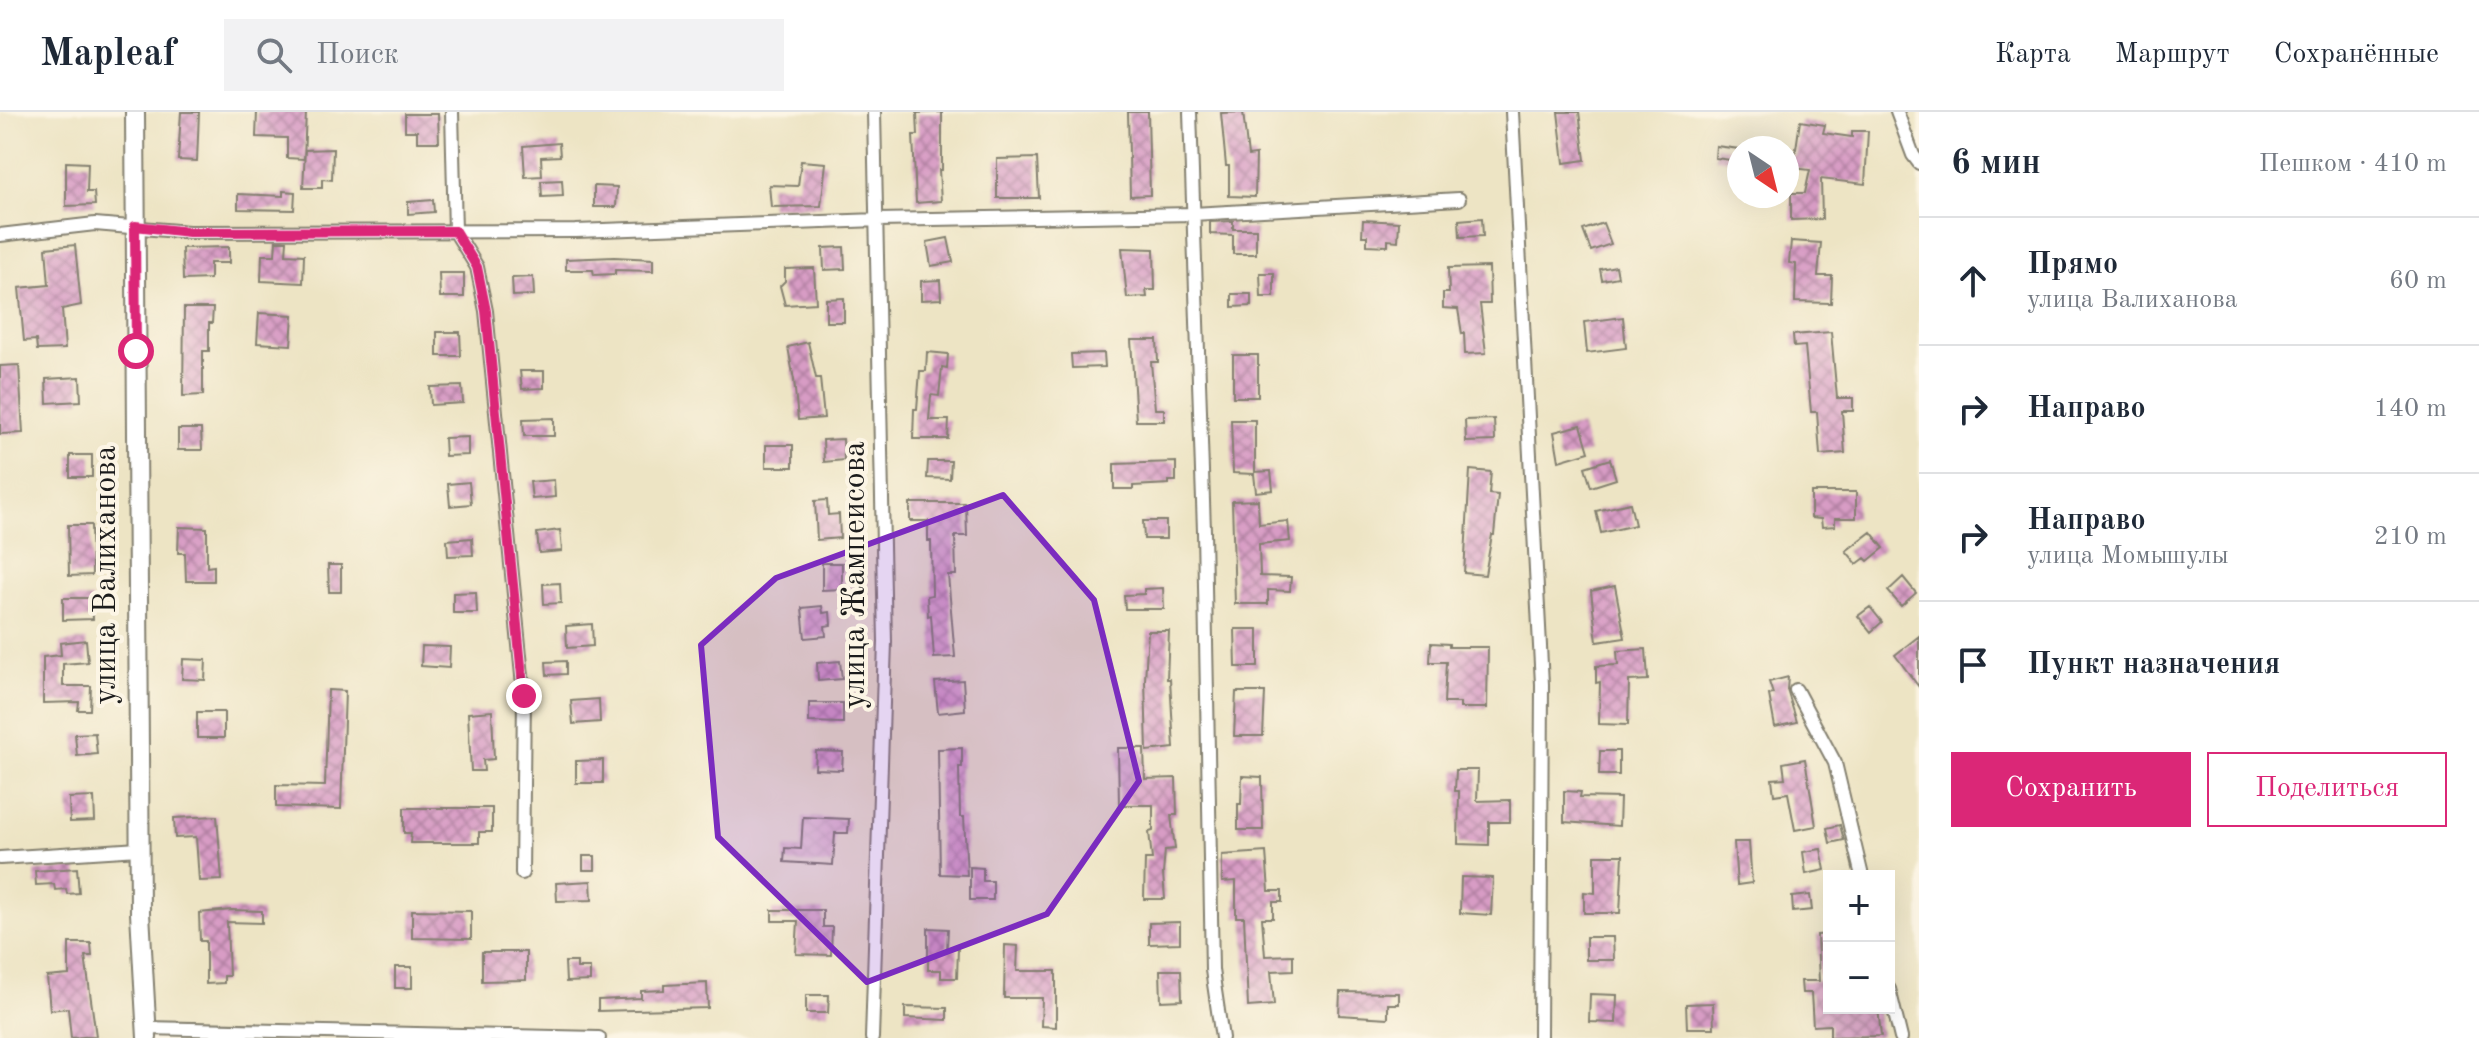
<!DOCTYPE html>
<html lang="ru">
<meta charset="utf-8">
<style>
:root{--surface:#fff;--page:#f2f2f3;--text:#1f2937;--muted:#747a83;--line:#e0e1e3;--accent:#db2777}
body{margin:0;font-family:"Old Standard TT",serif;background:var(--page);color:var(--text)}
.controls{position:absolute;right:24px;bottom:24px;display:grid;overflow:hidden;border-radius:0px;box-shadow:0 8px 32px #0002}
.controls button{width:72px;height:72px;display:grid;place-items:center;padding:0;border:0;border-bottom:2px solid var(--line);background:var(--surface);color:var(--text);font:40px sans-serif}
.compass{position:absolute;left:1727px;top:24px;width:72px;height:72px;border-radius:50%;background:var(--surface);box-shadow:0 8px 32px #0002;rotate:145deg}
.stop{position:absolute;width:24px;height:24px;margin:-18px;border:6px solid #db2777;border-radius:50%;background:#fff}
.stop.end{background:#db2777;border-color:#fff;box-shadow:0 2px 8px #0008}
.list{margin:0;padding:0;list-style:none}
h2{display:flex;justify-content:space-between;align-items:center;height:104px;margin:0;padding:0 32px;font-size:34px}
h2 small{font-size:26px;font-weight:400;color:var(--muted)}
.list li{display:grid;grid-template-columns:52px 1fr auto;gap:24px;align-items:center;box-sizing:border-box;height:128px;padding:0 32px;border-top:2px solid var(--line)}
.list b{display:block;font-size:30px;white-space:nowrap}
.list p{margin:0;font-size:26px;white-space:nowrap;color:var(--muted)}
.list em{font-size:26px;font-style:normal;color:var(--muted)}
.actions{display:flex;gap:16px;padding:24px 32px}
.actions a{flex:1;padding:18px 0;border:2px solid var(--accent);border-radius:0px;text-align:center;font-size:28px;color:var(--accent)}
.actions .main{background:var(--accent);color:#fff}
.icon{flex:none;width:44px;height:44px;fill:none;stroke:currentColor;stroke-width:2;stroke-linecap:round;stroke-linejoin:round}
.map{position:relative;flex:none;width:1919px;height:926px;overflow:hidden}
header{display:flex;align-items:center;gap:48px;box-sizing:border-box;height:112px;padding:0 40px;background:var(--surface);border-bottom:2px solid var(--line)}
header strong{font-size:38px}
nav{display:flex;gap:44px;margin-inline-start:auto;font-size:28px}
.search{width:560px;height:72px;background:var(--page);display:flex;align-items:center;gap:20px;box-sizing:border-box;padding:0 28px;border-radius:0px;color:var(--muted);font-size:30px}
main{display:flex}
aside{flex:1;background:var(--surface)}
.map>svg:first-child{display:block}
.building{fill:url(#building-cross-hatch)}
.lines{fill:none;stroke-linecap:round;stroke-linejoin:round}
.street-casing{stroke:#848070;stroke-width:16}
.secondary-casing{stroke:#848070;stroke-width:22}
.street{stroke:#fff;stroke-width:12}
.secondary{stroke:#fff;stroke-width:18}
.route{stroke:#db2777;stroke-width:10}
.marked{fill:#7b2cbf;fill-opacity:0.2;stroke:#7b2cbf;stroke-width:6;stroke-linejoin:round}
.labels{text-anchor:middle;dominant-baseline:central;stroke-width:8;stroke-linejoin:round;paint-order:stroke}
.street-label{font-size:32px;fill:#1c1c1c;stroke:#fcf5e5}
</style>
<header>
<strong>Mapleaf</strong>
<div class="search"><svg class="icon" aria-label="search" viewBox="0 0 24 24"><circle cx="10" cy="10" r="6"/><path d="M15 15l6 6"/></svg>Поиск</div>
<nav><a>Карта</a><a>Маршрут</a><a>Сохранённые</a></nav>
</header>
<main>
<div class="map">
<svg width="1919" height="926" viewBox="0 0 1919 926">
<defs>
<pattern id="building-cross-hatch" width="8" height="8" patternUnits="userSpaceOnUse" patternTransform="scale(2)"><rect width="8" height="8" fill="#d89cc5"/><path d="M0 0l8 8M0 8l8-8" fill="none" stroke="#ae7e9f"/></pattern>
</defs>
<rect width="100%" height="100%" fill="#fcf5e5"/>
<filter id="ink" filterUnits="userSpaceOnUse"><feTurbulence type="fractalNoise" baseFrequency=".0125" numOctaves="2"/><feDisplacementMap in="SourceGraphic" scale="16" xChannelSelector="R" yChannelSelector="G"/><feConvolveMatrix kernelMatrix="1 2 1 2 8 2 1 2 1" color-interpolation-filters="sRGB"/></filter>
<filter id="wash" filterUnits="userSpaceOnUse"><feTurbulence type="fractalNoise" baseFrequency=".006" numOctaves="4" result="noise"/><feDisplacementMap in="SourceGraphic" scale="32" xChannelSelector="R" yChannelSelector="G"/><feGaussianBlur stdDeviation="1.8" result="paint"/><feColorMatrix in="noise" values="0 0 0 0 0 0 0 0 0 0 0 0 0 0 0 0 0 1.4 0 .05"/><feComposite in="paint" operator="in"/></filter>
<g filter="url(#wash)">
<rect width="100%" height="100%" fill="#ede4c4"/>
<g id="blocks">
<path class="building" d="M181 0H199L197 49 178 48Z
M257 0H306L304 47 287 46V26L256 25Z
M942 0V58H939L941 89 916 91 913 23H918L917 1Z
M1128 0H1148L1150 83 1130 84Z
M1243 0 1248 44 1256 43 1255 85 1229 84V54H1226L1221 1Z
M1558 0H1579L1585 48 1564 51Z
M405 2H438L439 30H417V19H405Z
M1800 9 1825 13 1823 21 1852 25V19H1868L1865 72 1821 67 1822 107 1791 108V81H1805L1810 58 1787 55V43L1795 44Z
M559 31 560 44 541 45 542 64 525 65 523 34Z
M1716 34 1739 37V49L1715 46Z
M333 37 332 68 322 67V76H303L305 38Z
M1037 46 1039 86H997V47Z
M801 49 826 51 821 94 771 95 769 73 798 74Z
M66 50 88 51 87 80H94L95 93 66 94Z
M562 68 563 84 542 85 541 69Z
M594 74 617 75 616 95H594Z
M283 79 295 80 294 98 238 97V82L283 84Z
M433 88 434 100 408 102V90Z
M1482 106 1483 124 1460 125 1459 108Z
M1363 108 1399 110 1398 129 1388 128V134L1367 133V124H1362Z
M1233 109V117H1256V142H1233V123L1210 122V110Z
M1603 111 1611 132 1591 139 1583 118Z
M948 126 953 150 931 154 927 130Z
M276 129H287L286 142 304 143 303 171 261 169 262 143H275Z
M1791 129 1821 131 1818 164H1832L1831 191 1795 190 1796 152 1789 151Z
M75 133 81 193 62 197 65 237 37 238 36 228 24 229 19 176 49 173 46 136Z
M229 135V151H210V167L183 168 182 136Z
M844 135 845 157 824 158 823 136Z
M1122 136 1154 137 1155 178H1146L1147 185 1127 186Z
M614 145 653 147V159L615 158V162L594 163 593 158H566V147Z
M1616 154 1618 165 1602 168 1600 157Z
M1489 155 1490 192H1480L1486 241 1465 242 1464 221 1462 222 1458 197 1443 196V181H1449L1448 156Z
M814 156 816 191 785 193 780 174 785 169V157Z
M439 161H464V185H440Z
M1260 161H1274V185H1261Z
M533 165 534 183 513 184 512 166Z
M940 168 941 187 921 188V169Z
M1232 182H1251V194L1232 195Z
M844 186V210H826V187Z
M184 196H213L212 211H209V239H203V283L183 284Z
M259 201 293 203 291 233 257 231Z
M1623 205 1626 236 1587 241 1584 210Z
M437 220H460L461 244H437Z
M1831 220 1837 286H1853V299H1842L1845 341 1820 343 1817 300H1811L1805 234 1794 235 1793 223Z
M1131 228H1157L1158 250H1151L1155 297H1164V309H1136Z
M808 230 816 266H820L824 306 798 308 794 268 788 235Z
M927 240 948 242 947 256 942 255 939 284 931 283 929 308H949L948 327H913L914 297H917L920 259H926Z
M1104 241 1105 255 1072 256 1071 242Z
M1233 243H1258V285H1233Z
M19 253 23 321 0 322V254Z
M520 259H544V276L522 277Z
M80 265 81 289 47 291 46 267Z
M462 274 463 291 431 293 430 275Z
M554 306V324H524L523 307Z
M1494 307 1495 329 1466 330 1465 308Z
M1231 308H1255V360L1271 359 1273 378 1256 380 1254 362 1233 361Z
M1581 313 1589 340 1559 349 1554 320Z
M178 317H201L202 338H178Z
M468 325V343L445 344 444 326Z
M843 327 844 348 824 350 823 328Z
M766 333H793V355H766Z
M70 343H92V365H70Z
M1610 347 1616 367 1591 375 1585 355Z
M928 349H951L950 367 927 366Z
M1176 350V369H1169V372L1133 374V377H1114V352Z
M1470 358 1491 360 1489 382 1498 383 1494 423H1492L1485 463 1464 461Z
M554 368 555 385 532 387 530 370Z
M469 370 471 392 450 394 448 372Z
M1811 380H1856V406H1835V414L1822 415 1821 407 1811 406Z
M827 388 828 403 839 402 840 426 817 428 815 389Z
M1258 388 1259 412 1288 409 1290 429 1259 432 1260 464 1291 465 1290 479 1268 478V492H1235L1232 389Z
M910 391H966L967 424H955L956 463H948L955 545 934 546 931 503 928 504 927 484 932 483 931 429H928V409H910Z
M1630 391 1635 413 1601 421 1596 399Z
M1143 409H1166V427H1144Z
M68 413H91L92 463 69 464Z
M179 415 207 416V455L214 454V469H186L185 441H178Z
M560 418 562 439 539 441 537 421Z
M1871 420 1884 436 1868 449 1865 446 1857 452 1846 439Z
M472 426 473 443 448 444 447 428Z
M822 451H842V477L822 478Z
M328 453H341V480H329Z
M1903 465 1916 481 1901 494 1888 479Z
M560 471 561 491 544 492 543 472Z
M1615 474 1625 526 1597 530 1591 479Z
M1163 476 1164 497H1125L1124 483 1144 482V477Z
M476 480 477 501H453V481Z
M63 486H92L93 507 63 508Z
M822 494 823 501 830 500 831 513 825 514 826 524 805 526 802 496Z
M1870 495 1882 510 1871 520 1858 504Z
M592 512 593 534 567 536 566 514Z
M1235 517H1258V555H1236Z
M1148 519H1169L1167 567H1170L1174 636 1147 639 1145 568Z
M1919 524V575L1895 543Z
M86 528 88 550 63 552V574H91L90 598H78L79 590 43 591V545L61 543 60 531Z
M1431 531 1449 532V535H1488L1487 596H1460V591H1444L1446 550H1430Z
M422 534 450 535 449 556 421 554Z
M1646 537 1648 568 1629 569 1628 613 1599 612 1600 570 1596 571V554L1618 553 1617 539Z
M183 547 206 548 205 568 182 567Z
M566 549V562L547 563 546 550Z
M840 549 842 567 818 569 817 551Z
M1788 565 1787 578 1797 610 1775 615 1769 583 1773 582 1769 570Z
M963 568 965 598 938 601 935 570Z
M328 578 345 579 341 697 276 695V673L325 674Z
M1236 580H1265L1263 624H1234Z
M599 587 600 610 573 612 571 589Z
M809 591H843V611L809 610Z
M492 599 494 647 483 648 484 659H471L468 601Z
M197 600H224V626H197Z
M95 621 97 642 77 644 75 622Z
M962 636V655H959L960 705H964L967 763 940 762 938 637Z
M1118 636H1144L1145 667 1176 666 1177 703H1171L1175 737 1165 738 1163 762 1165 787H1144L1145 747H1152L1149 720 1153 719V693H1119Z
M816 639 843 640 842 658 815 657Z
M1600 639H1619V663H1599Z
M1805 647 1816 714 1795 718 1788 681 1774 683 1772 667 1785 666 1783 651Z
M603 648V671H576V649Z
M1456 658H1478L1477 689 1510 688V710H1489V733L1458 732 1459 679H1455Z
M1242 664 1262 665 1263 718H1238V692H1241Z
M1564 679 1581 680 1580 685 1620 686 1619 714 1564 710Z
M94 685 95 709 70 710 69 686Z
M404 696H492V720H479V731H410L411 721H404Z
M217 704 222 768 199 769 196 725 175 726 174 706Z
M803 705 849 707 848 721H835L833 753 784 750 785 736 801 737Z
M1840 713 1844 728 1830 731 1827 716Z
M1734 730H1749L1752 771 1737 773Z
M1821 737 1825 758 1806 762 1803 740Z
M1266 740 1269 779H1282V790H1273V806H1262L1265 844 1293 843V858L1271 859 1274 893 1248 895 1244 805H1236V769L1222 770V743Z
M1595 743H1623L1620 801H1584V780L1595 781Z
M583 744H595V758H583Z
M970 755 983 756V769H993V788H970Z
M77 756 79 781 67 782 66 777 55 778 54 772 36 773 35 759Z
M1461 765 1493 766 1491 803 1460 801Z
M591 769 592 788 557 789 556 771Z
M1810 783 1812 798 1793 800 1792 785Z
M232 798 262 799V811L227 810 229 864H224V871L206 872V829H200L199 801Z
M412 798 471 799V827L412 826Z
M772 798H823V815H832L831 843 796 842 798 809H772Z
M1180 810V831L1149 832V811Z
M928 816 948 817 947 836H958L957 866H941V858H928Z
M1829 822V896H1878L1881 924 1830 925V913L1813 914 1811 881H1802L1801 869H1819L1817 823Z
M1586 825H1613L1614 848H1586Z
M69 831H91L92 844H85L96 924 71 926 68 896 50 898 47 865 69 863Z
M1005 833 1018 834 1017 859H1056V915L1041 914 1042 886H1004Z
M482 840H526V868L482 869Z
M565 850H577V856H590V869L566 870Z
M395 855H412V876H395Z
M1160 858H1181L1182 888 1161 889Z
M707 871 708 896 598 899V888L641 886V879L664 878V873Z
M1340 880 1399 881V892H1388V906L1339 903Z
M1590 882 1617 883 1616 911 1589 910Z
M806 883H829L828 901H806Z
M1713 891 1714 916H1687L1686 892Z
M905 895 947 896V908L905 906Z"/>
</g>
</g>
<g filter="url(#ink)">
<use href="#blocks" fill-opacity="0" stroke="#848070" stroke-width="2"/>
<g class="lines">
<defs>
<path id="street" d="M452 0 455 119 477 155 486 199 524 584 522 761
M1190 0 1204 419 1212 858 1222 926
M1512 0 1542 572 1540 926
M1897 0 1913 43 1919 51
M0 123 95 112 189 120 576 119 878 108 1193 102 1459 87
M1796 578 1835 651 1862 764
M0 746 139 737
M1889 877 1901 926
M146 916 599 926
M872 926 885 530 874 0"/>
<path id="secondary" d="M135 0 140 801 147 926"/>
</defs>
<use href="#street" class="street-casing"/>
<use href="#secondary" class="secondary-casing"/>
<use href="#street" class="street"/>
<use href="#secondary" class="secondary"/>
</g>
</g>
<g class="lines" filter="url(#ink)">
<path class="route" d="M136 239 135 114 189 120 455 119 477 155 486 199 524 584"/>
</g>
<path class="marked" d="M1003 383 1094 488 1139 669 1047 802 867 870 718 725 701 533 776 466Z"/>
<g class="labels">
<g class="street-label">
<text transform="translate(107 463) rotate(-90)">улица Валиханова</text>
<text transform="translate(856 463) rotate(-90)">улица Жампеисова</text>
</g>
</g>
</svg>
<div class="controls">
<button>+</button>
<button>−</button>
</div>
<svg class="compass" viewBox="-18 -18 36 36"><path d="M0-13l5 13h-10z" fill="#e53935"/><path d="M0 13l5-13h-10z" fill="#747a83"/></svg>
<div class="stop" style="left:136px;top:239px"></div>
<div class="stop end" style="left:524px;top:584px"></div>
</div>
<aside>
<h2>6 мин<small>Пешком · 410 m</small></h2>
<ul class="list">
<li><svg class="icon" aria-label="ahead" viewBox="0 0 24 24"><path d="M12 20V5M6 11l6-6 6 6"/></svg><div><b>Прямо</b><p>улица Валиханова</p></div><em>60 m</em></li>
<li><svg class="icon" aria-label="right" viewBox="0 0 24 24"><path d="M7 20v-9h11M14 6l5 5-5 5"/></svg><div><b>Направо</b></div><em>140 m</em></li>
<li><svg class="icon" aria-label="right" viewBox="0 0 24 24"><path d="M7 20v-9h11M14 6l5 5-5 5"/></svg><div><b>Направо</b><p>улица Момышулы</p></div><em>210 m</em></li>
<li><svg class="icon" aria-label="arrive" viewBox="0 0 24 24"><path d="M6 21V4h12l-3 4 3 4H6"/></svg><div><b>Пункт назначения</b></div></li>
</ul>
<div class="actions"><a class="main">Сохранить</a><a>Поделиться</a></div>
</aside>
</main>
